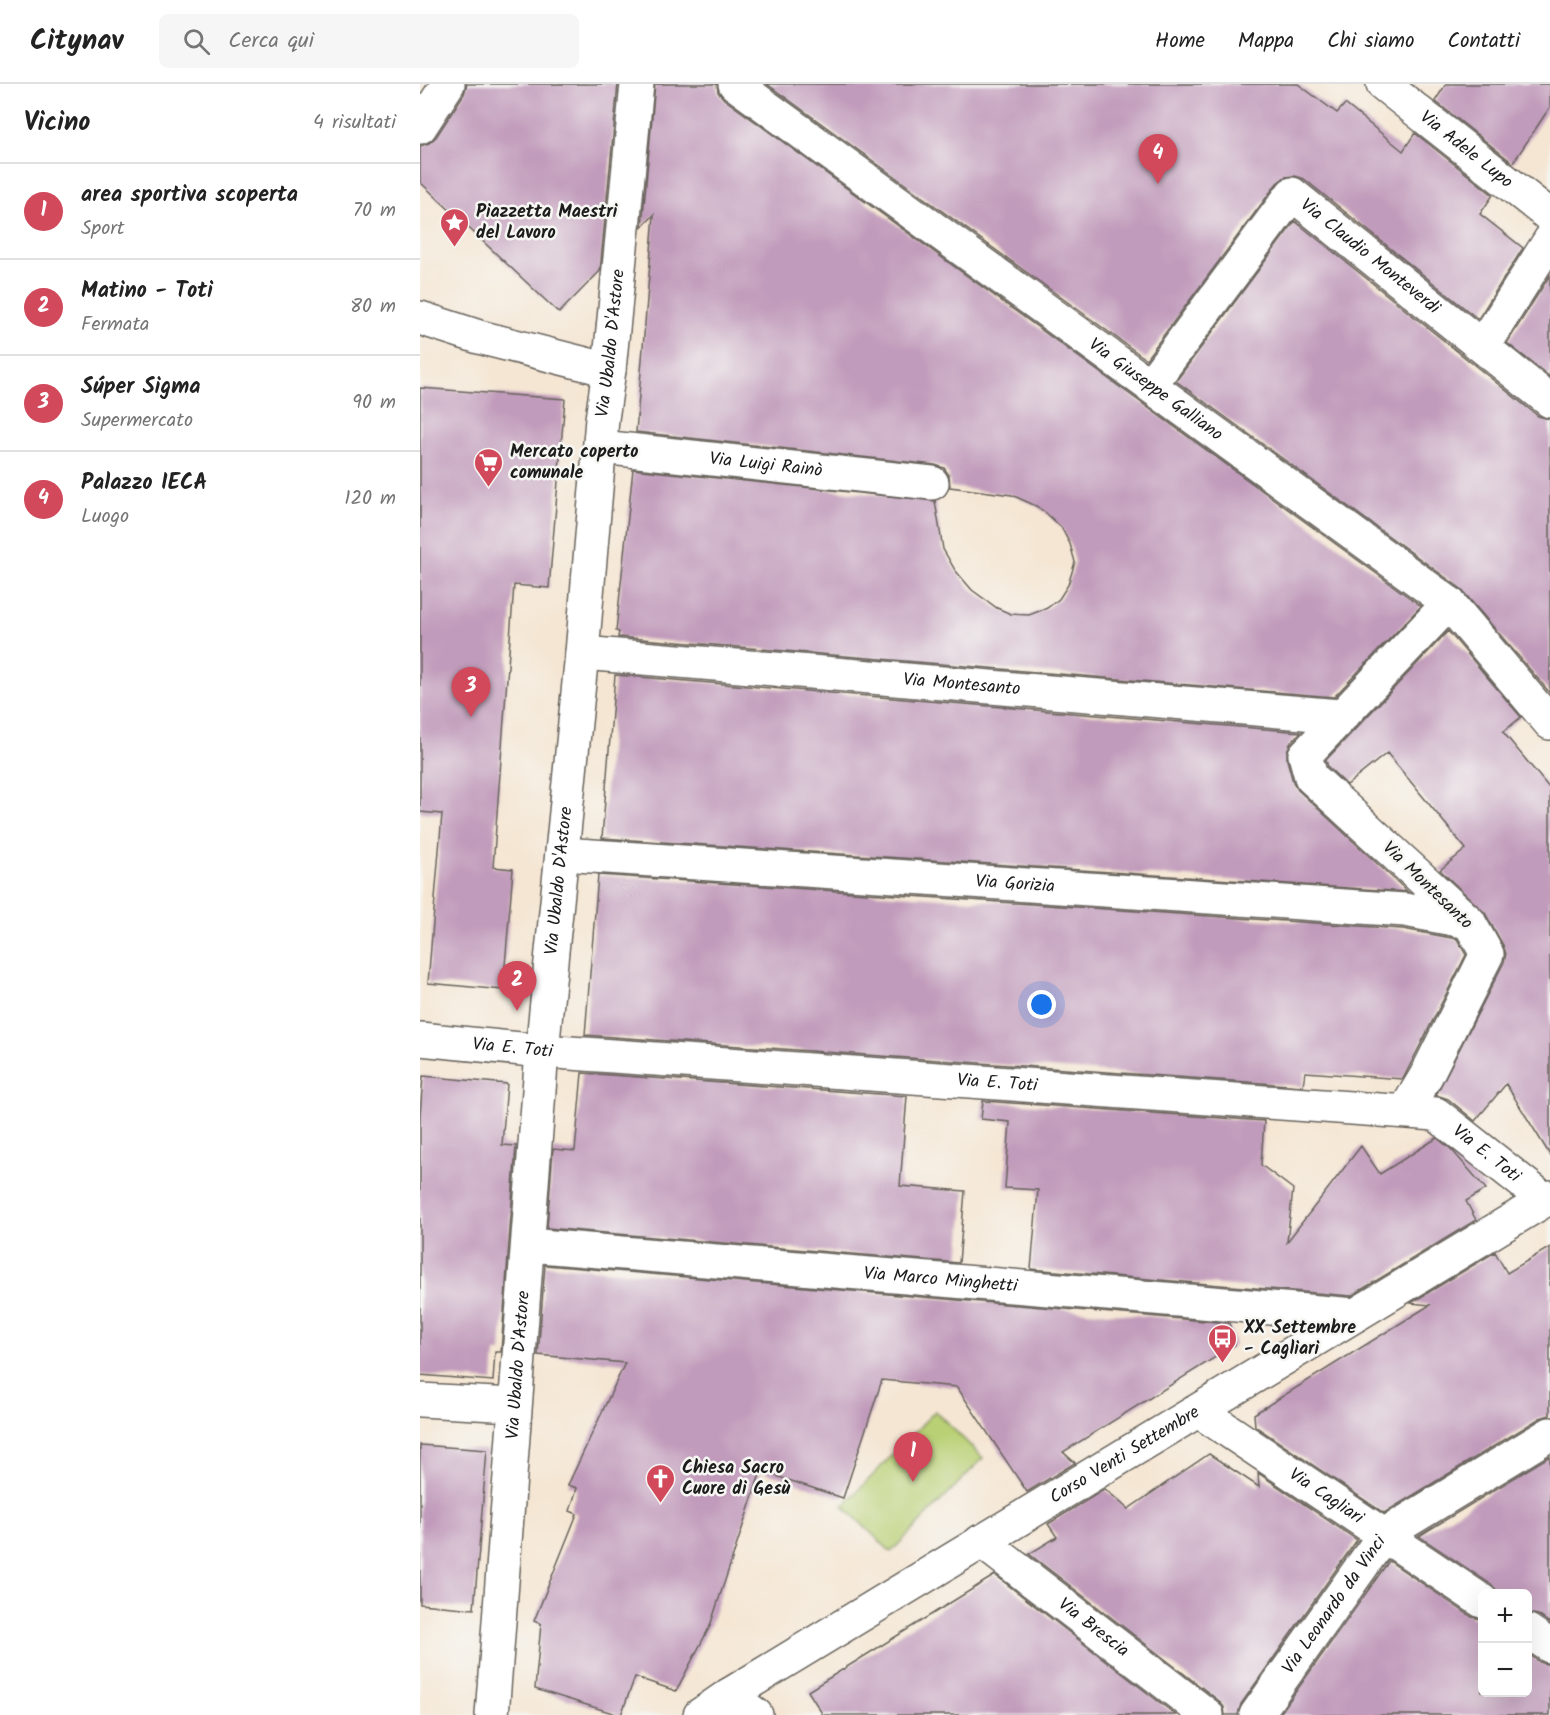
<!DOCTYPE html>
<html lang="it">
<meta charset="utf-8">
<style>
:root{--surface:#fff;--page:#f6f6f6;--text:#222;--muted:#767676;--line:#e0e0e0;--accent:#d1495b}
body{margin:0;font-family:Kalam,sans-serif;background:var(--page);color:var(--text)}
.controls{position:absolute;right:18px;bottom:18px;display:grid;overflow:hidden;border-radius:9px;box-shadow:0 6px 24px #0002}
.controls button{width:54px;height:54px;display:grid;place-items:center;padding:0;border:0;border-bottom:2px solid var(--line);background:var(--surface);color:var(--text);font:30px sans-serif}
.you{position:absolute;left:622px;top:921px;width:21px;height:21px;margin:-15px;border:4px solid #fff;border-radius:50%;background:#1a73e8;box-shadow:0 0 0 9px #1a73e833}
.badge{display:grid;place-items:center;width:39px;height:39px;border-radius:50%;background:var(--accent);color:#fff;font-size:20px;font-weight:700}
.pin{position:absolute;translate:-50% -50px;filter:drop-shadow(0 2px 3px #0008)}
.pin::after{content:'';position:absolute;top:32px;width:21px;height:18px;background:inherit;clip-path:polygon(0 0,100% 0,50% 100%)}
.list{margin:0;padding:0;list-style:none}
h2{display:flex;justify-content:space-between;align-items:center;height:78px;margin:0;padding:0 24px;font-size:26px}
h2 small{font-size:20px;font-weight:400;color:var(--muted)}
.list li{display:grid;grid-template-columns:39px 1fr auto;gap:18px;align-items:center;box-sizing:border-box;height:96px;padding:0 24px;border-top:2px solid var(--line)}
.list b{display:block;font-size:22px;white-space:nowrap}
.list p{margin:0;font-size:20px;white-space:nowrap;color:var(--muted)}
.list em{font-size:20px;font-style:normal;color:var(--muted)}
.icon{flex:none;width:33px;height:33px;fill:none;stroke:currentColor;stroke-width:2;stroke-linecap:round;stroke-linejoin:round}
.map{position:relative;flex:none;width:1130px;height:1631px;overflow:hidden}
header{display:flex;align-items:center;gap:36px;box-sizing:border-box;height:84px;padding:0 30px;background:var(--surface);border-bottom:2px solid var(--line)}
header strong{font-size:28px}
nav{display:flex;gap:33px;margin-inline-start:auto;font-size:21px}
.search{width:420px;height:54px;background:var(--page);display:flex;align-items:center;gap:15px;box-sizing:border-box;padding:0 21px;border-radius:9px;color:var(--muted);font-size:22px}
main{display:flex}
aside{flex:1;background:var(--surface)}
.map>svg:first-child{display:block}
.green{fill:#b9d075;stroke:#6a7648;stroke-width:1.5}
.building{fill:#c19bbb}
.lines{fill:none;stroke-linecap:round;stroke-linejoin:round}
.street-casing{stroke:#68635c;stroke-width:36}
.secondary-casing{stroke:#68635c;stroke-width:36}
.street{stroke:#fff;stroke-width:33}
.secondary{stroke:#fff;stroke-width:33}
.labels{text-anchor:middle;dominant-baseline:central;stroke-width:5;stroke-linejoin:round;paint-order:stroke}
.street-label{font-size:18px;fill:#1c1c1c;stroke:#f6f6f2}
.poi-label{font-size:18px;font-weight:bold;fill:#1c1c1c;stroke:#f6f6f2;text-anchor:start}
</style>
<header>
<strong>Citynav</strong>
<div class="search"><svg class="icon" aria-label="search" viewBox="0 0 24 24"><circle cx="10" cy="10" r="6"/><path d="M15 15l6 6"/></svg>Cerca qui</div>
<nav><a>Home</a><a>Mappa</a><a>Chi siamo</a><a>Contatti</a></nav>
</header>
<main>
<aside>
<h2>Vicino<small>4 risultati</small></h2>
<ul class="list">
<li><span class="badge">1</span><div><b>area sportiva scoperta</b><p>Sport</p></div><em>70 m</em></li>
<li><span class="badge">2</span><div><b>Matino - Toti</b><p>Fermata</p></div><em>80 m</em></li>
<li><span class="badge">3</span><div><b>Súper Sigma</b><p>Supermercato</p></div><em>90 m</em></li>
<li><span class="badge">4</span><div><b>Palazzo IECA</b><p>Luogo</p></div><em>120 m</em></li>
</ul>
</aside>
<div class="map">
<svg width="1130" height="1631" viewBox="0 0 1130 1631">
<rect width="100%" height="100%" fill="#f6f6f2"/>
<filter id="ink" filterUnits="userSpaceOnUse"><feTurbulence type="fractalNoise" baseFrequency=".0167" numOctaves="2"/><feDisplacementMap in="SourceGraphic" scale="12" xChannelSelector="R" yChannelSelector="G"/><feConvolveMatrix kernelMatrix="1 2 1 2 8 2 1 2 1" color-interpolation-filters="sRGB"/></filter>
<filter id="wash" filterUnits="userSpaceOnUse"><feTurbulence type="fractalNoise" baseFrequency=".008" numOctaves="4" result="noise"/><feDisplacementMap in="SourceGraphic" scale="24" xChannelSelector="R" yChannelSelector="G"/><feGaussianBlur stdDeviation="1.35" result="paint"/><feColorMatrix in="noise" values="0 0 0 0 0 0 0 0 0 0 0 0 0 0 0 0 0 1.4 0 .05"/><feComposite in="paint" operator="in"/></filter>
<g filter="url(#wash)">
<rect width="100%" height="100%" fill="#f5e6d3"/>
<path class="green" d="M515 1327 563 1374 471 1468 423 1422Z"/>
<g id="blocks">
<path class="building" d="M47 0H198L180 187 139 229 0 98V62L9 59 16 53 44 10Z
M235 0H297L298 8 304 15 1001 522 914 613 198 553 199 548 196 547 213 385 515 417 523 465 535 486 552 506 577 524 591 530 609 531 627 524 639 515 648 501 655 478 650 460 641 443 626 429 616 422 592 411 530 403 529 391 524 384 515 381 216 348 234 131 222 143Z
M347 0H878L917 29 925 20 983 67 995 49 1073 111 1060 130 1103 164 1058 235 884 95 875 92 865 93 857 99 726 275Z
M1026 0H1130V23L1093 79 1015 17Z
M875 137 1118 332 1130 335V609L1040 504 756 297Z
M1130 191V293L1087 259Z
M0 304 145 315 129 504 94 501 73 783 93 785 83 906 8 899 22 730 0 728Z
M1028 547 1101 633 1083 648 1130 705V1071L1086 1000 1055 1037 1028 1015 1016 1011 1084 878 1086 870 1083 861 1065 829 1020 786 1046 765 967 669 927 701 908 683 906 676Z
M195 591 881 648 871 658 867 667V676L873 698 878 706 988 808 182 754Z
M178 791 983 845 1037 855 1046 871 983 995 885 988 883 1002 165 951Z
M162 989 487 1012 480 1102 545 1107 539 1179 127 1144 133 1065 155 1067Z
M3 992 87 1000 82 1061 96 1062 81 1268H75L73 1297 0 1291V1032Z
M563 1017 844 1037 841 1081 873 1105 867 1158 941 1062 960 1090 1017 1054 1031 1065 1066 1105 1046 1117 1056 1136 931 1212 611 1185 618 1106 585 1104 590 1038 561 1035Z
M1130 1163V1331L1120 1334 964 1429 835 1342 834 1330 1010 1221 991 1219 1075 1168 1087 1189Z
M125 1181 809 1239 815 1261 643 1368 655 1379 607 1408 537 1303 462 1296 423 1414 341 1387 290 1542 256 1607 215 1593 201 1631H199L115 1605 121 1540 114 1537 157 1430 150 1427 157 1404 148 1401 205 1279 118 1271Z
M0 1361 67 1366 54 1525 0 1520Z
M789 1370 839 1403 838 1389 937 1456 821 1620 818 1631H805L804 1623 798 1616 609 1470 637 1453 628 1440 685 1405 708 1425Z
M1130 1372V1539L1118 1531 1107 1529V1509H1079L1072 1501 999 1452Z
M969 1477 1052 1533 1062 1535V1608H1107V1569L1120 1578 1130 1581V1631H859Z
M575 1491 756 1631H403L388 1607Z"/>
</g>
</g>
<g filter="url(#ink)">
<use href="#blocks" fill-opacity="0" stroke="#68635c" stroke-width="1.5"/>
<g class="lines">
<defs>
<g id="street">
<path id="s1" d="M315 0 1029 519 1130 639"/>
<path id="s2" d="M963 0 1130 132"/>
<path d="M0 43 28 0"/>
<path d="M0 234 59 253 189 286"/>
<path d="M1063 262 1130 156"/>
<path id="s3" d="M730 301 872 110 1130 317"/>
<path id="s4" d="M181 363 512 399"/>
<path id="s5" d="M162 569 920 632"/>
<path id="s6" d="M142 770 985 826 1049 838"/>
<path id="s7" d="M0 955 122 967 1016 1030 1125 1116"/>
<path d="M985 1027 1006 992 1067 870 1049 838 891 693 885 671 1029 519"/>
<path id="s8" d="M108 1161 935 1231"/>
<path d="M0 1316 94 1321"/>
<path id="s9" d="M779 1327 1062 1517"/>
<path id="s10" d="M561 1457 787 1631"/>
<path d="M1108 1547 1130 1562"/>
<path d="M309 1611 336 1631"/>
<path id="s11" d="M72 1631 122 967 162 569 182 335 189 286 217 0"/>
<path id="s12" d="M836 1631 964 1451 1130 1350"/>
</g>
<g id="secondary">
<path id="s13" d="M280 1631 309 1611 1130 1113"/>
</g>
</defs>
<use href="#street" class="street-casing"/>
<use href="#secondary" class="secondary-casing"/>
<use href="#street" class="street"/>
<use href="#secondary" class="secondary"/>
</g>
</g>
<defs>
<symbol id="sight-pin" viewBox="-11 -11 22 30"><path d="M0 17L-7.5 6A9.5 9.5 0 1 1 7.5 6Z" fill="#d1495b" stroke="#f6f6f2"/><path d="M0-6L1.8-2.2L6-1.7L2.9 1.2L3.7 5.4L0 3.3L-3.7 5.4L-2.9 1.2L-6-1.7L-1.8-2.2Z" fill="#fff"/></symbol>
<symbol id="supermarket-pin" viewBox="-11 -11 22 30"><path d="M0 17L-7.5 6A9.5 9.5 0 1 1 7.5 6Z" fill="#d1495b" stroke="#f6f6f2"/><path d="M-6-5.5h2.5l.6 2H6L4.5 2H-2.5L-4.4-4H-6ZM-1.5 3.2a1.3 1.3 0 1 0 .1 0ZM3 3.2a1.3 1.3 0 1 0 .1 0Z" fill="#fff"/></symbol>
<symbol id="bus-pin" viewBox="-11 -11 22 30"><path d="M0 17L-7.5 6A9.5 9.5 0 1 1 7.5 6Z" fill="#d1495b" stroke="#f6f6f2"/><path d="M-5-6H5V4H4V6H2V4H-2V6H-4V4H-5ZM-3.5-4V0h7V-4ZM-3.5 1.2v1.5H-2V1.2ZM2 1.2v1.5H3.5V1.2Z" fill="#fff"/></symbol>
<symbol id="church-pin" viewBox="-11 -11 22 30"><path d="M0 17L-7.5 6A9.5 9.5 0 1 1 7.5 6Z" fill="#d1495b" stroke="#f6f6f2"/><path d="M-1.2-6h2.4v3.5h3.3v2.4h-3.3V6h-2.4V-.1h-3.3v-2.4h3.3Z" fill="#fff"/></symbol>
</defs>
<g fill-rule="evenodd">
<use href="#sight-pin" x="18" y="122" width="33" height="45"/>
<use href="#supermarket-pin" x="52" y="362" width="33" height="45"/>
<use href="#bus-pin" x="786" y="1238" width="33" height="45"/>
<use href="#church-pin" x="224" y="1378" width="33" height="45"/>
</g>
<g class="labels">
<g class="street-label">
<text stroke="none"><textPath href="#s2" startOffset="106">Via Adele Lupo</textPath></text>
<text stroke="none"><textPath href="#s3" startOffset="338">Via Claudio Monteverdi</textPath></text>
<text stroke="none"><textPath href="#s11" startOffset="1377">Via Ubaldo D'Astore</textPath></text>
<text stroke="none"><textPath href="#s1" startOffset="520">Via Giuseppe Galliano</textPath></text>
<text stroke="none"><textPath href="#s4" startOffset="166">Via Luigi Rainò</textPath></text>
<text stroke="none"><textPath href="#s5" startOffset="381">Via Montesanto</textPath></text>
<text stroke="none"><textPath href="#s11" startOffset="837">Via Ubaldo D'Astore</textPath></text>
<text stroke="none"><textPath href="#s6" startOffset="454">Via Gorizia</textPath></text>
<text transform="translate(1007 802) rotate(44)">Via Montesanto</text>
<text stroke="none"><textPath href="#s7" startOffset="93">Via E. Toti</textPath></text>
<text stroke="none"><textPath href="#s7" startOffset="579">Via E. Toti</textPath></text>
<text stroke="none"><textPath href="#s7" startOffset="1083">Via E. Toti</textPath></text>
<text stroke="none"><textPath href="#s8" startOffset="414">Via Marco Minghetti</textPath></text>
<text stroke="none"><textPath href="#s11" startOffset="351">Via Ubaldo D'Astore</textPath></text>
<text stroke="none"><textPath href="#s13" startOffset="498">Corso Venti Settembre</textPath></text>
<text stroke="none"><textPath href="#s9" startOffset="153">Via Cagliari</textPath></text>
<text stroke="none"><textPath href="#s12" startOffset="135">Via Leonardo da Vinci</textPath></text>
<text stroke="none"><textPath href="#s10" startOffset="142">Via Brescia</textPath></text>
</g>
<g class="poi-label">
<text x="56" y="128">Piazzetta Maestri<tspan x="56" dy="21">del Lavoro</tspan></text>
<text x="90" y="368">Mercato coperto<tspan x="90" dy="21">comunale</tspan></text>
<text x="824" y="1244">XX Settembre<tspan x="824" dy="21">- Cagliari</tspan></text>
<text x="262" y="1384">Chiesa Sacro<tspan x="262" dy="21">Cuore di Gesù</tspan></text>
</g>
</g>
</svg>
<div class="controls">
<button>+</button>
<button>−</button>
</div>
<div class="you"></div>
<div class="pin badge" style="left:493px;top:1398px">1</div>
<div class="pin badge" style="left:97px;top:927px">2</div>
<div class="pin badge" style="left:51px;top:633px">3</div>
<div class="pin badge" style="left:738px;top:100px">4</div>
</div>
</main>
